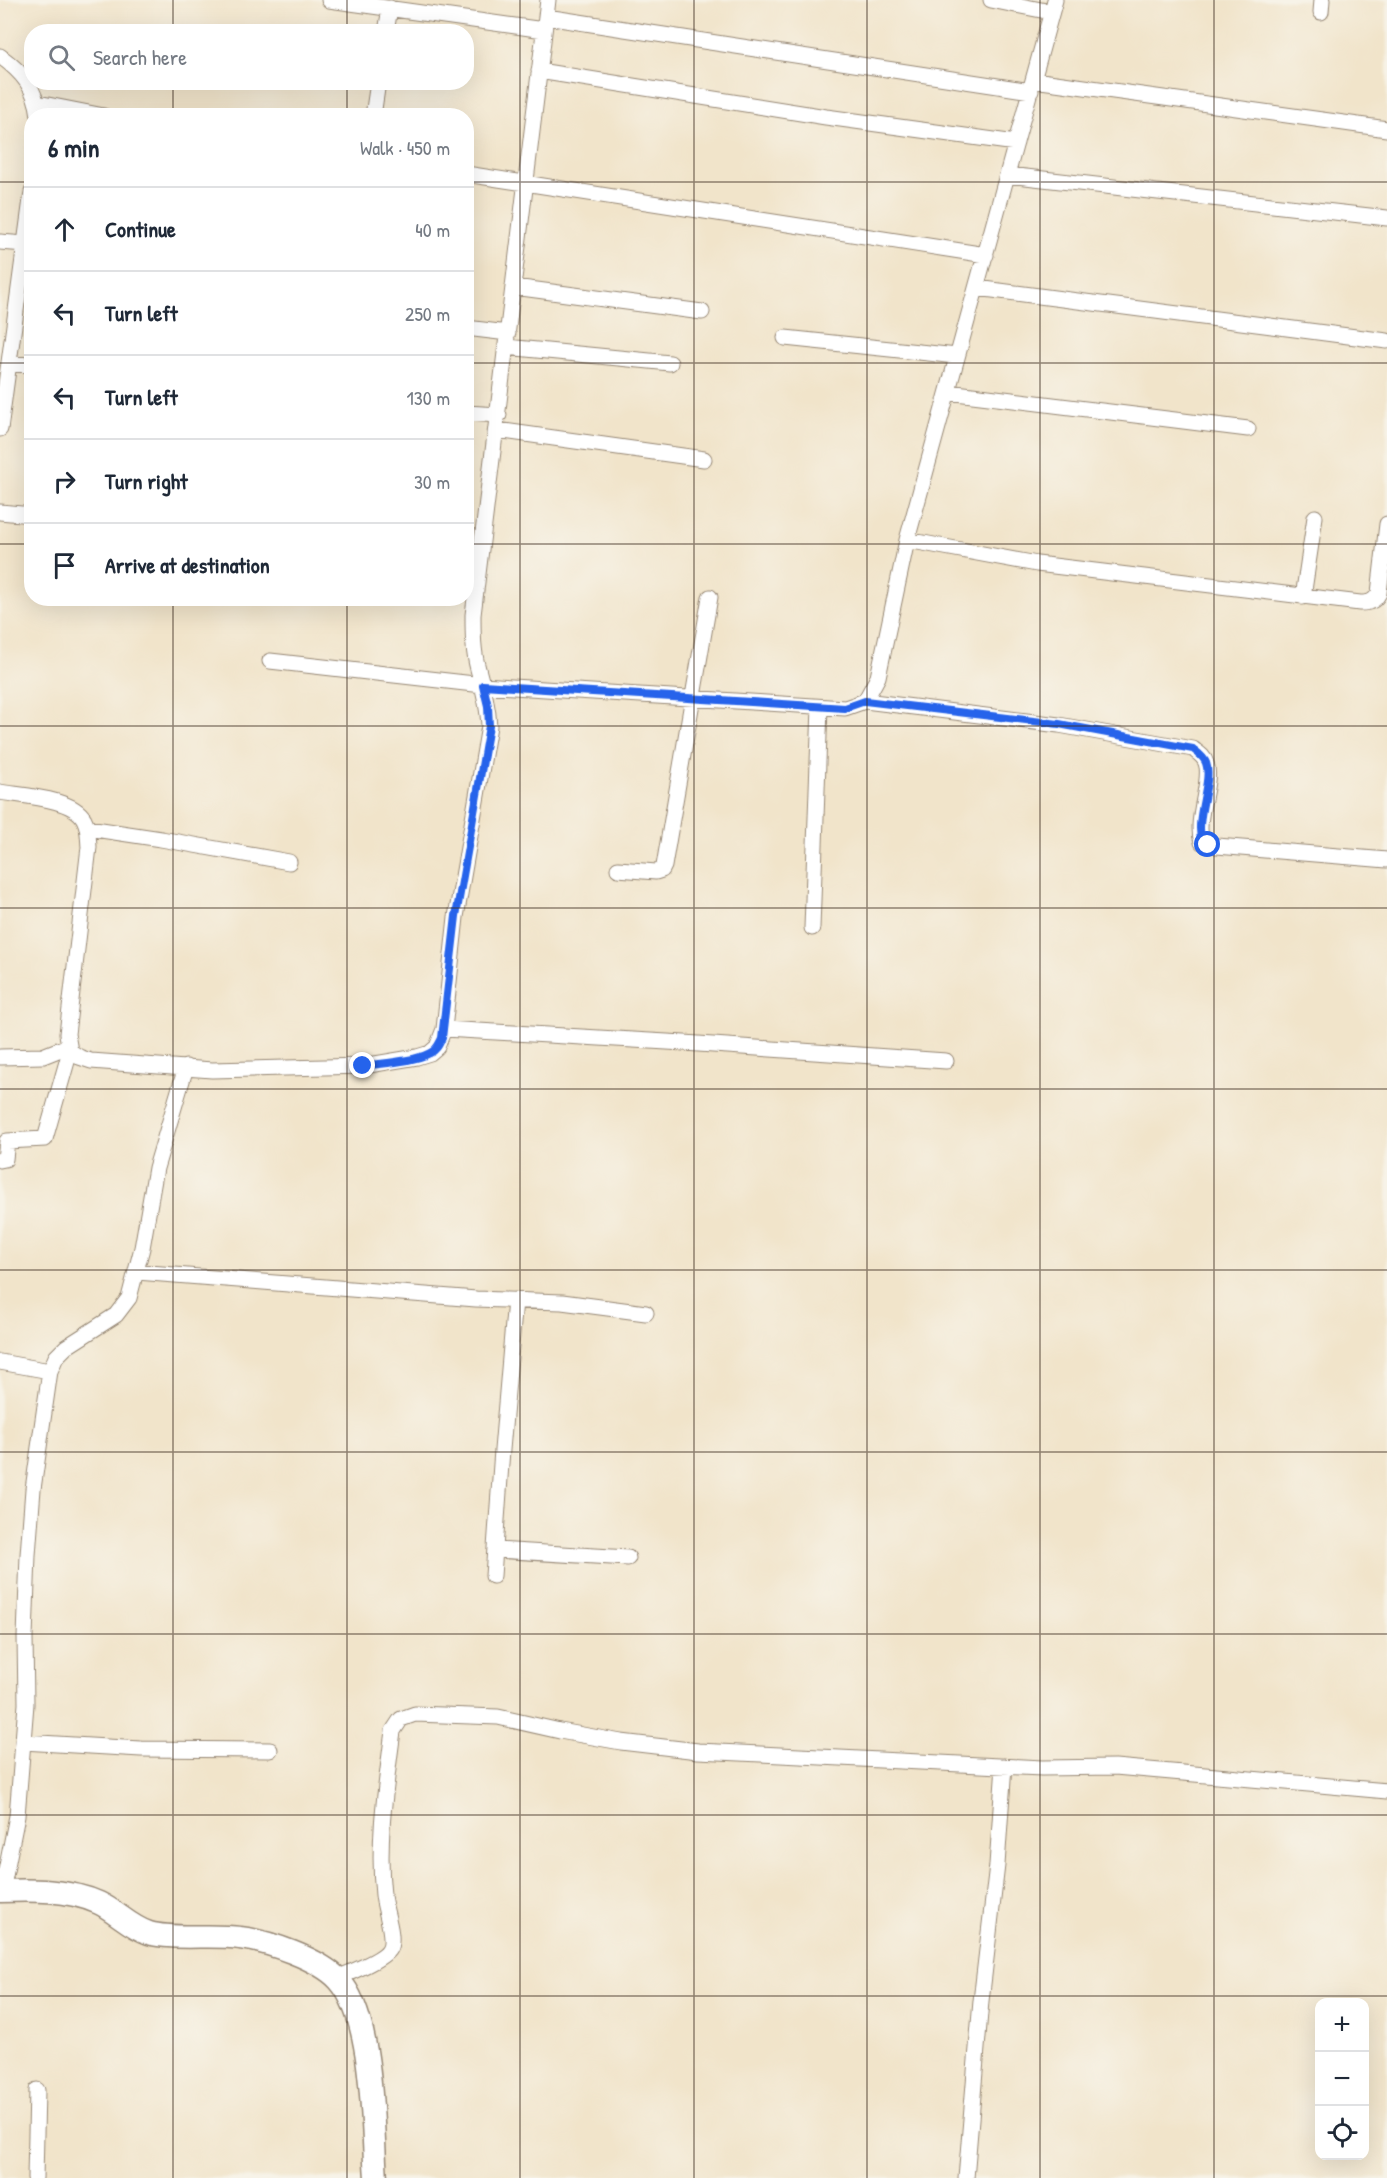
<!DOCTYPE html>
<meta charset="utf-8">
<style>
:root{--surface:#fff;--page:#f2f2f3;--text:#1f2937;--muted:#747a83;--line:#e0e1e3}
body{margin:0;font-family:"Patrick Hand",sans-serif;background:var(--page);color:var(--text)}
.controls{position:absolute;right:18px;bottom:18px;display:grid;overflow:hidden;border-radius:12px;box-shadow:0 6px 24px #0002}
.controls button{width:54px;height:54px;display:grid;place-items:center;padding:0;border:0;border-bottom:2px solid var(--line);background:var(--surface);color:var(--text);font:30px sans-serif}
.stop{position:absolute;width:18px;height:18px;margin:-14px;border:4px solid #2563eb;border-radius:50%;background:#fff}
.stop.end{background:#2563eb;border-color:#fff;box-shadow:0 2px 6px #0008}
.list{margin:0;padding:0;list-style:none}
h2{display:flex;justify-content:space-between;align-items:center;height:78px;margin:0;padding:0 24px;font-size:26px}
h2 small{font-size:20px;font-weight:400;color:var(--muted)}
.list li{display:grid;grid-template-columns:39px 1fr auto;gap:18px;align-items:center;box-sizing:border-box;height:84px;padding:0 24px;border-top:2px solid var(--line)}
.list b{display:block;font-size:22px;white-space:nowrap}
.list em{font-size:20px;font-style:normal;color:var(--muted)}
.icon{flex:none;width:33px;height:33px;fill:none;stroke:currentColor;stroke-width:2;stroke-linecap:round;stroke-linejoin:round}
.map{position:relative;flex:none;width:1387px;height:2178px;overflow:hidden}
.search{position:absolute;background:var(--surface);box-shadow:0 6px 24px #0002;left:24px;top:24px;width:450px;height:66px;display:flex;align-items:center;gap:15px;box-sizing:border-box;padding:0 21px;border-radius:24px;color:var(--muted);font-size:22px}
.panel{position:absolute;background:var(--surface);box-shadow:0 6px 24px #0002;left:24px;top:108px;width:450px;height:498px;border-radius:24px}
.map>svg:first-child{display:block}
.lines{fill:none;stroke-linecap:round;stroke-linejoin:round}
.street-casing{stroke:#968774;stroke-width:17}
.secondary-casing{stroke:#968774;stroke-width:25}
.street{stroke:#fff;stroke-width:15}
.secondary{stroke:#fff;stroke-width:22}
.route{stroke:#2563eb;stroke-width:8}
.grid{fill:none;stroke:#3b2a1e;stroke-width:1.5;stroke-opacity:0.55}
</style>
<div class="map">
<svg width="1387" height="2178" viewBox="0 0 1387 2178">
<rect width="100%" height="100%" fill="#f7f3e8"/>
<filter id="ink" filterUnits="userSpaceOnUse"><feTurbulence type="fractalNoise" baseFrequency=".0167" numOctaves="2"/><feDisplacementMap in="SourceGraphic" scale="12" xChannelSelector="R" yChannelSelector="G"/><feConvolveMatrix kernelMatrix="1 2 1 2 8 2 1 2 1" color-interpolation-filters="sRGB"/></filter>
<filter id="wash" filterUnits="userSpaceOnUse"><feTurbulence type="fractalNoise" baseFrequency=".008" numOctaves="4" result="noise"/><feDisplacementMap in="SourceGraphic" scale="24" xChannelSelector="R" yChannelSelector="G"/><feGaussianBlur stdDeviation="1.35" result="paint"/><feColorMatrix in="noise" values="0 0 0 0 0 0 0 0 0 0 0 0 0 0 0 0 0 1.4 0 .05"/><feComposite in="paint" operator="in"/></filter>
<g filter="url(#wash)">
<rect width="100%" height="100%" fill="#f1e4ca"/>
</g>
<g filter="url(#ink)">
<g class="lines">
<defs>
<path id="street" d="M329 0 544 30
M991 0 1051 12
M1321 12 1322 0
M546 17 1031 91
M386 32 390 8
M0 56C22 72 36 88 39 116
M539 71 826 117 1016 143
M1034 80 1387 129
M38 103 104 116
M373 116 378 82
M466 174 986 255
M1008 175 1387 218
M0 242 25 244
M514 287 702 312
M977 288 1387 341
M466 328 508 333
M785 338 957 356
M506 347 670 363
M9 363 32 365
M948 392 1248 429
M466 413 499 415
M0 429 32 192
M497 430 704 459
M0 512 32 515
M907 540 1037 564 1360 603C1369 603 1374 602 1379 593L1387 524
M1303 597 1315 517
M270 661 483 685 845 708 865 701 878 677 907 540 1055 0
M865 701 1059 725 1193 749C1198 753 1204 756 1206 763 1213 781 1194 819 1202 842L1217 846 1387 860
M0 792C22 796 73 798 84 819 89 828 88 837 89 847L67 1034 70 1051 79 1057 91 1061 212 1070 363 1066 417 1057 430 1053 437 1047 444 1029 456 917 489 726C488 705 483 688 478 669 473 651 473 633 473 615L548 0
M88 828 161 839 289 862
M618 869 656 872 662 870 664 866 710 597
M812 928 820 707
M444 1029 684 1043 946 1061
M0 1057 43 1056 68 1046
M0 1160 5 1159 7 1141 45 1139 70 1051
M137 1272 476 1299 562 1302 646 1313
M0 1362 50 1371
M495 1550 628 1558
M493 1576 502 1450 515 1300
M23 1742 141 1749 270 1750
M2 1891 17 1816 26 1704 25 1637 28 1555 33 1489 50 1371 56 1357 66 1347 116 1315 129 1298 142 1248 156 1168 186 1067
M337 1978C349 1973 384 1959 389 1949 396 1938 384 1909 383 1895 377 1841 386 1785 393 1731L401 1719 415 1714 498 1717 560 1731 621 1742 698 1751 1042 1768 1115 1767 1387 1791
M35 2178 37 2090
M966 2178 981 2001 997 1865 1004 1766"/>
<path id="secondary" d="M0 1891C31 1890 69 1889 99 1903 116 1911 130 1927 149 1933 172 1940 213 1934 240 1938 267 1941 320 1959 339 1980 374 2019 372 2125 376 2178"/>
</defs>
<use href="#street" class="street-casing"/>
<use href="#secondary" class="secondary-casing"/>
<use href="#street" class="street"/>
<use href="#secondary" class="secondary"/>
</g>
</g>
<g class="lines" filter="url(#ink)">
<path class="route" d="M363 1066C383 1063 413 1062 430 1053 437 1050 439 1044 442 1038L456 916 489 726 488 706 483 685 845 708 865 701 1059 724 1193 749C1198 753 1204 757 1206 763 1213 781 1194 819 1202 842L1208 845"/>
</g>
<path class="grid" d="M173 0V32M347 0V32M520 0V2178M694 0V2178M867 0V2178M1040 0V2178M1214 0V2178M173 82V116M347 82V116M0 182H32M466 182H1387M0 363H32M466 363H1387M0 544H32M466 544H1387M173 598V2178M347 598V2178M0 726H1387M0 908H1387M0 1089H1387M0 1270H1387M0 1452H1387M0 1634H1387M0 1815H1387M0 1996H1387"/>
</svg>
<div class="controls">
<button>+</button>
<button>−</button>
<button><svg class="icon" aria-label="locate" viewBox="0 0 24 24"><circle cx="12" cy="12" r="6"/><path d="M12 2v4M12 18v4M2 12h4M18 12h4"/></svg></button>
</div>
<div class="stop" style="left:1208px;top:845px"></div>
<div class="stop end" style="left:363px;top:1066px"></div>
<div class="search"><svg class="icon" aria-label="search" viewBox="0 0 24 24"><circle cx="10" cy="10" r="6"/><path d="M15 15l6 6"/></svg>Search here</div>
<section class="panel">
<h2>6 min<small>Walk · 450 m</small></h2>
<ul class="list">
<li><svg class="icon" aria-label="ahead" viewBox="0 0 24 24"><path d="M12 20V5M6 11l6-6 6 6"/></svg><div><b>Continue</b></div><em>40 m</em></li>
<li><svg class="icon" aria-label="left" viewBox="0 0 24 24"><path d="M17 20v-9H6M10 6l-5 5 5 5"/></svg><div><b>Turn left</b></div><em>250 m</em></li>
<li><svg class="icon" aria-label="left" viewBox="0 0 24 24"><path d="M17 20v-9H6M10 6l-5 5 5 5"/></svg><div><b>Turn left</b></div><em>130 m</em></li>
<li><svg class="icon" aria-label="right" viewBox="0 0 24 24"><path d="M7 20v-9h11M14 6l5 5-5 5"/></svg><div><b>Turn right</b></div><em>30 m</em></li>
<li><svg class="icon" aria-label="arrive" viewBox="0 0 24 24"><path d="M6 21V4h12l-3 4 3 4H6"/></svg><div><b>Arrive at destination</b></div></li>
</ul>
</section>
</div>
